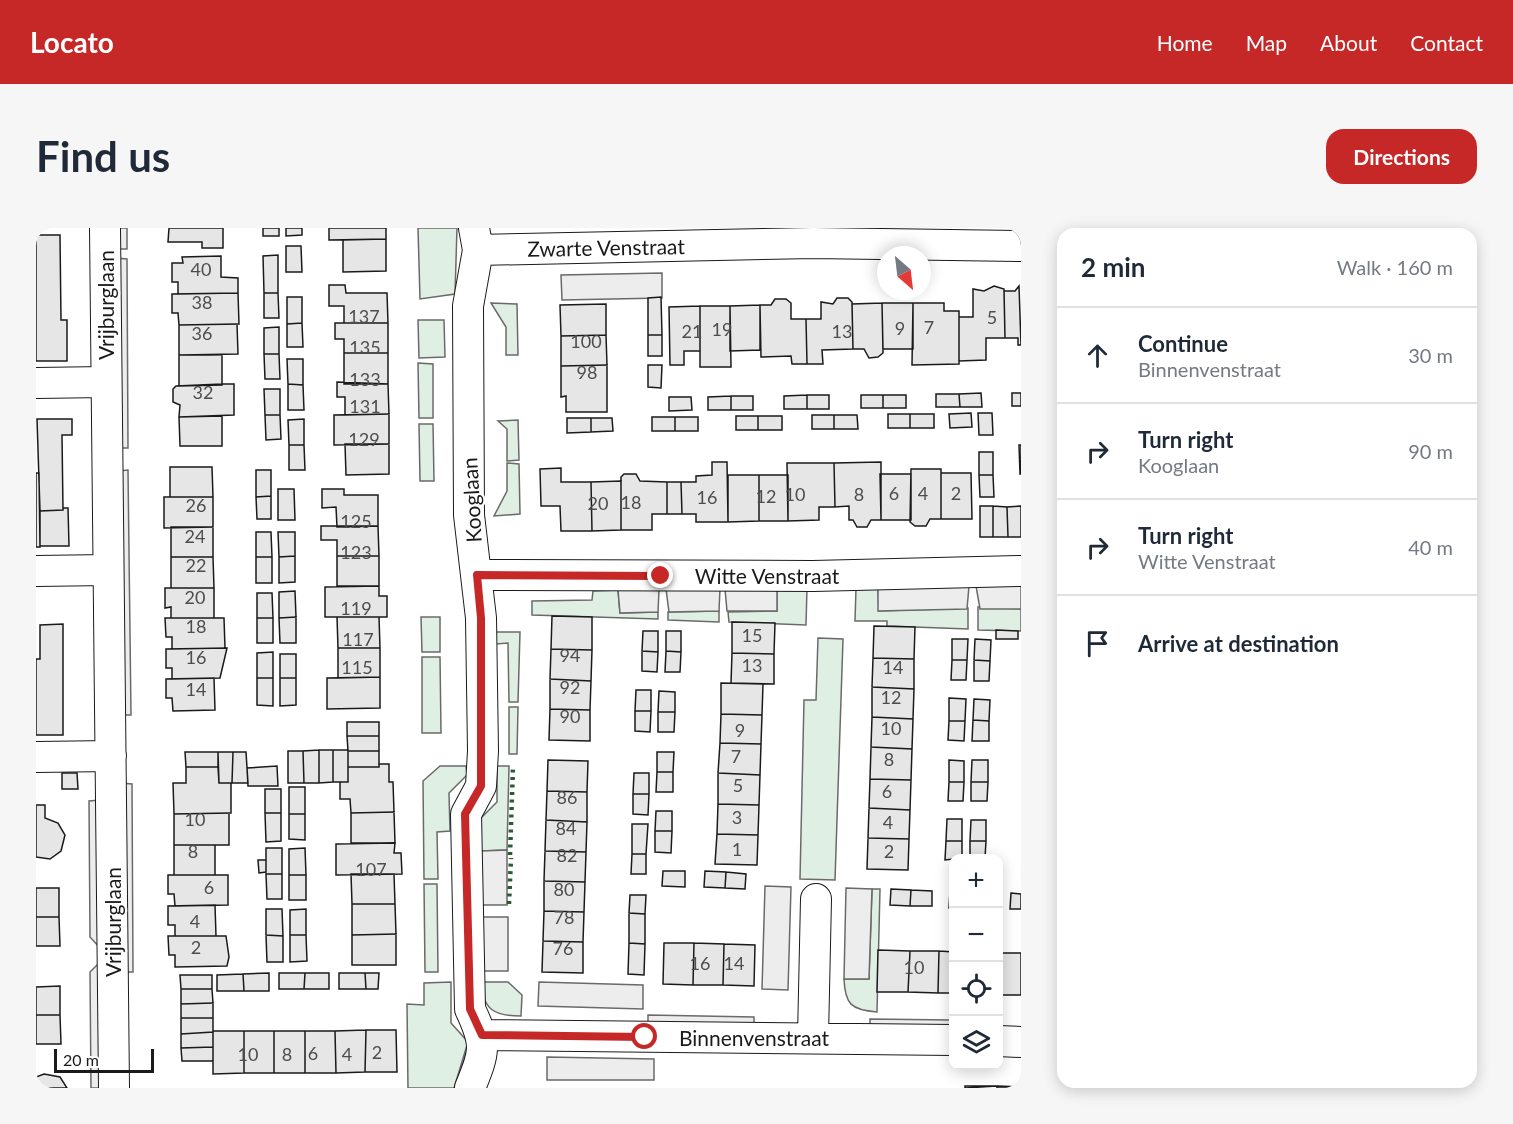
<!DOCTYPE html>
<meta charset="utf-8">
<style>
:root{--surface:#fff;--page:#f6f6f7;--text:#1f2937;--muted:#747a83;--line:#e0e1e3;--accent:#c62828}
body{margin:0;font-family:Lato,sans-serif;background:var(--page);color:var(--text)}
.controls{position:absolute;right:18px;bottom:18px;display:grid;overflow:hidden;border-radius:12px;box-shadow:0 3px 15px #0003}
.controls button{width:54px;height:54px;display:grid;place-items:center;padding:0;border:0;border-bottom:2px solid var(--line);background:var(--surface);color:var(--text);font:30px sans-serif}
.compass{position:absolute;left:841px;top:18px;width:54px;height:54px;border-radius:50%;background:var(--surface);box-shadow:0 3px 15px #0003;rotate:152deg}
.scale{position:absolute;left:18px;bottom:15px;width:100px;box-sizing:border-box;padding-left:6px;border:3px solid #1a1a1a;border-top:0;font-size:16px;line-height:21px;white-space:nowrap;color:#1a1a1a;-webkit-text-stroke:4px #fff;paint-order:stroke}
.stop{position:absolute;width:18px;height:18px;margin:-14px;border:4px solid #c62828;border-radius:50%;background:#fff}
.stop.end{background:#c62828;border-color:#fff;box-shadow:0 2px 6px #0008}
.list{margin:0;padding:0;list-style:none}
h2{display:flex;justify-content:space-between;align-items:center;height:78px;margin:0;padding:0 24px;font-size:26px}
h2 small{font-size:20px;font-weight:400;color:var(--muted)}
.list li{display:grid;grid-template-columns:39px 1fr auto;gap:18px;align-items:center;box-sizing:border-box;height:96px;padding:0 24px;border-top:2px solid var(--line)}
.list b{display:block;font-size:22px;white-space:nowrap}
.list p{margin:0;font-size:20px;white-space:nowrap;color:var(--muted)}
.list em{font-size:20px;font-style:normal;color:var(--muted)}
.icon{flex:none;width:33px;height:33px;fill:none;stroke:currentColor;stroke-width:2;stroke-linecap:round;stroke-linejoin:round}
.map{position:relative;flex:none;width:985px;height:860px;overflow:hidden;border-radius:18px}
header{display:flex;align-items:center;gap:36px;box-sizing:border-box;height:84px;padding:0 30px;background:var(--accent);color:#fff}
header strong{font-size:28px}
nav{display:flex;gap:33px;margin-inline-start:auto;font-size:21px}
.intro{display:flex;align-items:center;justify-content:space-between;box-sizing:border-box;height:144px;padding:0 36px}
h1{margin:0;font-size:42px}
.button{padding:15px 27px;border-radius:18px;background:var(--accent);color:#fff;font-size:21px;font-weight:700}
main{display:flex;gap:36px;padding:0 36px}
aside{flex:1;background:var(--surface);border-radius:18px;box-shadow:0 3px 15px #0003}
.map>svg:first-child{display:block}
.green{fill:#e0efe3;stroke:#6a6a6a;stroke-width:1.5}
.parking{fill:#ededed;stroke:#6a6a6a;stroke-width:1.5}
.building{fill:#e6e6e6;stroke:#1a1a1a;stroke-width:1.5}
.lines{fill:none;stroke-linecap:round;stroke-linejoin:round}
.minor-casing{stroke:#1a1a1a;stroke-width:32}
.minor{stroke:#fff;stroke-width:30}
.hedge{stroke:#2b5a34;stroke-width:4.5;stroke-dasharray:3 4.5;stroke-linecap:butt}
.route{stroke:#c62828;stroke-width:8}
.labels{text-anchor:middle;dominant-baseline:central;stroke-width:4.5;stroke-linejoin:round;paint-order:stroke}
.number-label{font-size:18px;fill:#4d4d4d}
.street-label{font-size:21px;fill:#1a1a1a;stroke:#fff}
</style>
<header>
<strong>Locato</strong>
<nav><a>Home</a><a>Map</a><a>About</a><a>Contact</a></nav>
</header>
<div class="intro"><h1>Find us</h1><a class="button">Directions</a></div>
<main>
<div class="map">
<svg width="985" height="860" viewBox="0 0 985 860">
<rect width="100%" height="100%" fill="#fff"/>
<path class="green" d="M382 0H421L419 66 384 71Z
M455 75 481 76 482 127H470V99Z
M382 92H408L409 129 383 130Z
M382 135 397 136V190H383Z
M482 192 483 232 471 233V201L462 193Z
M383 196H397L398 253H384Z
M471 235 483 236 484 286 458 288 471 263Z
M771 360 770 397 693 394 692 384 741 383V362Z
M820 360 842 361 843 383 932 380V401L851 398V393H819Z
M582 362 584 385 622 384V391L496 387V373L556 372 557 363Z
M942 379 985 381V403L942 402Z
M683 383V394L632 392V384Z
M385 389H404V424H386Z
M460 404H484L482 474H473L472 415 460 416Z
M782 410 807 411 799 652 764 651 768 472H780Z
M386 429H404L405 505H386Z
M473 479H482L481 526H473Z
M404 538H430L431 547 413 565 414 603 401 604 402 651H388L387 553Z
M461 538H473L471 622 445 623 444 591 461 574Z
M388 656H401L402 744H389Z
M836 661H844L841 784C815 782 809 776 808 751H833Z
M415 754V795L432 814 418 860H372L371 776 388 777V755Z
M446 754H472L486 767 485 788C459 788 446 782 446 754Z"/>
<path class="parking" d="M80 0H91V21H80Z
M79 30 91 31 92 220H81Z
M626 45V70L526 72 525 47Z
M92 242 95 487H84L82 243Z
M933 358 931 381 842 383V361Z
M940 358H985V381H944Z
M630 361H684L683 383 633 384Z
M689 361 741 362V383H691Z
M582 362H623L622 384 584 385Z
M84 555 96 556 97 744H86Z
M64 572 65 721 54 709 53 573Z
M471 622V677H445V623Z
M729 658 755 659 752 762 726 761Z
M810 660 836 661 833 751H808Z
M445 689H472V743H445Z
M65 733 67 860H55L54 744Z
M503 754 607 757V781L502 778Z
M612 787 718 789V799L612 797Z
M834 791 914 792V804L834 802Z
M511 829 618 831V852H511Z"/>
<path class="building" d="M133 0H187V20H166V14H132Z
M227 0H243V8H227Z
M250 0H266V7L250 8Z
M293 0H350V11L293 12Z
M0 7H24L25 92H31V133H0Z
M350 11V43L307 44V12Z
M250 18H265L266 44H250Z
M242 27V65H228L227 28Z
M185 28V49L202 50V65L142 66V54H136V35H147L146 29Z
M293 57H309L310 65H351L352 95H308V78H293Z
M958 58 968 61 969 110H950V132L923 133V89H937V61L948 63Z
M983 58 985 117H982V110H969L968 63H979Z
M202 65 203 96 143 97 142 85H136V66Z
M228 65H242L243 90H228Z
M251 69H266V95L251 96Z
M625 69 626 107H612V70Z
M801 70H812L816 74 817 121 786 122 787 136H771L770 91H785V74L797 76Z
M739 71H750L755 75V91H770L771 136H756L755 128 725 129 724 77H735Z
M846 75 847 125 842 129 833 130 828 121H817L816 76Z
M846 75H877V121H847Z
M877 75H908V83H923V136L876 137Z
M570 76V107L525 108 524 77Z
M724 77V122L694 123V78Z
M664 78V123H648V137H634L633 79Z
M664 78H694L695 139H664Z
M266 95 267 119H251V96Z
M299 95H352V125H308V111H299Z
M201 96 202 126 143 127V97Z
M243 99V126H228V100Z
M570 107 571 137 525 138V108Z
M612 107H626V128H612Z
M308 125H352V156H308Z
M228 126H243L244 151H229Z
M143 127H186V157L143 158Z
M251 131H267V157L252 156Z
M571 137V184H530V168L525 169V138Z
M612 137H626L625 160 612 159Z
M301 154 352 156 353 186 309 187V169H301Z
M186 156H198V187L143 189 144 177 137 174V161L140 158Z
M252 156 267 157 268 182H252Z
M228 161H244V187H229Z
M945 165 946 179H924L923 166Z
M976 165H985V178H976Z
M900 166H923L924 179H900Z
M771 167H793V181H771Z
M771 167V181H748V168Z
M825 167H847V180H825Z
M847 167H870V180H847Z
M695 168V182H672V169Z
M695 168H717V182H695Z
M633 169H655L656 182 633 183Z
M935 185 936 199 914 200 913 186Z
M942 185H956L957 207H943Z
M353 186V216L298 217V187Z
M852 186H874V200H852Z
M874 186H898V200H874Z
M229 187H244L245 211 230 212Z
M776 187H798V201H776Z
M798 187H821L822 201H798Z
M186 188V218H144L143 189Z
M700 188H722V202H700Z
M722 188H746V202H722Z
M616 189H639V203H616Z
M639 189H662V203H639Z
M531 190H555V204L531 205Z
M555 190H576L577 203 555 204Z
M1 191H36V207H26L27 282 4 283Z
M268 191V217H253L252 192Z
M309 216H353V246L310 247Z
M253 217H268L269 242H253Z
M983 217H985V246H984Z
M943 224H957V247H943Z
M676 234H691L692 294H660V286H646L645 254H660V248L676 247Z
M845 234V292H835L831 299H821L817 292H813V278L799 279 798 235Z
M751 235H798L799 279H783V292L752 293Z
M134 239H176L177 269H134Z
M525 240V254H555L556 303H525L524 278H505L504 241Z
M875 241H905V291H894L890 298H879L874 294Z
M220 242H235V268L220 269Z
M0 245H3L4 319H0Z
M905 245H935L936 291H905Z
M588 246H600L604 253 631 254V286H616V302H585V249Z
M844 246H875V292H845Z
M692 247H723V293L692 294Z
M723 247H752V293H723Z
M943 247H957L958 269H944Z
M585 253V302L556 303 555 254Z
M631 254H645L646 286H631Z
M242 261H258L259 292H242Z
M286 261H308V267H342V298L301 299 300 279 286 280Z
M235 268V291H221L220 269Z
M128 269H177V299L128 300Z
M944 278H957V309H944Z
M957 278 971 279 972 309H957Z
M985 278V309H972L971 279Z
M27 280H32L33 318H4V283L27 282Z
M285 298H342L343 328H301V312H285Z
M135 299H177V329H135Z
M220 304H235L236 329H220Z
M242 304H259V328L243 329Z
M259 328V354L243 355V329Z
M301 328H343V358H301Z
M135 329H177L178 360H135Z
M220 329H236V355H220Z
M343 358V368H351V389H289V359Z
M129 360H178V390H135V379L129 380Z
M259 363 260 389 243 390V364Z
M221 365H236L237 390H221Z
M516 388 556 389V422L515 421Z
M260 389V415H244L243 390Z
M301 389H343L344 420H302Z
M129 390H188L189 420 136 421V409H130Z
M221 390H237V415H221Z
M696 394 739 395 738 426 696 425Z
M27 396V507H0V431H4V397Z
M838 398 879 399 878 431 837 430Z
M960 402 982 403V411H960Z
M607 403H622V424L606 423Z
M630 403H645V424L630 423Z
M916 411H932L931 432H916Z
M939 411 955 412 954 433 938 432Z
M191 420 184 450 136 451V440H130V421Z
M302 420H344V449L302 450Z
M515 421 556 422 555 453 514 451Z
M606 423 622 424 621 444 606 443Z
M630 423 645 424 644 444H629Z
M237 424V450H221V425Z
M696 425 738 426V456L695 455Z
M244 426H260V450H244Z
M837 430 878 431V461L836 459Z
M916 432H931L930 452H915Z
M938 432 954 433 953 453H938Z
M344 449V480L291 481V450Z
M178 450 179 482 137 483 136 470H130V451Z
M221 450H237V478L221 477Z
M244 450H260V477L244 478Z
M514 451 555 453 554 482 514 481Z
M685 455 727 456 726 487 685 486Z
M836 459 878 461 877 491 836 489Z
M600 462H615V483H599Z
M623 463 639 464V484H622Z
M913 470 930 471 929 493H913Z
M938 471 954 472 953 493 937 492Z
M514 481 554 482V513L513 512Z
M599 483H615L614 504 599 503Z
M622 484H639L638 504H622Z
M685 486 726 487 725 516 684 515Z
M836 489 877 491 876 521 835 519Z
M937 492 953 493V513H936Z
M913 493H929L928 513 912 512Z
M311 494H343V508H311Z
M311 508H343V523H312Z
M684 515 725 516 724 547 682 545Z
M835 519 876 521 875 552 834 551Z
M283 522H297V554L283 555Z
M283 522V555H268L267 523Z
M297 522H312V554H297Z
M252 523H267L268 555H252Z
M312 523H343V539H312Z
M149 524H182V539H150Z
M182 524H197L196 555H183Z
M197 524H210L212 555H196Z
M621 524H638L637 544H621Z
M512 532 552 533 551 564 511 563Z
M913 532 928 533V554H913Z
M936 532H952V554H935Z
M343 536H353V554H357L358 584 315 585 314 571H304V554H312V539H343Z
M241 538 242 558H212L211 540Z
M150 539H182L183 555H195V585L138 586 137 555H150Z
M621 544H637V564H620Z
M26 545H41L42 561H26Z
M598 545H613V566H597Z
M682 545 724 547 723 577 682 576Z
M834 551 875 552 874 582 833 580Z
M913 554H928L927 573H912Z
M935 554H952L951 573H935Z
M253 559H269V586H253Z
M229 561H245V585H229Z
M511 563 551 564V594L510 592Z
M597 566H613L612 587 597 586Z
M682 576 723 577 722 607 681 606Z
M0 577H9V590L22 595 29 607 25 623 14 631 0 629Z
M833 580 874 582 873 611 832 610Z
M620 583H636V603H619Z
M358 584 359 615H315V585Z
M193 585V617H138V586Z
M229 585H245V613L230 614Z
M253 586H269V612L253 611Z
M911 591H926V613H910Z
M510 592 551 594 550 624 509 623Z
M935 592H950V613H934Z
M596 596H612L610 626H596Z
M619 603H636L635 625 619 624Z
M681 606 722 607 721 637 679 636Z
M832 610 873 611 872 642 831 641Z
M910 613H926V630L909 632Z
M934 613H950L949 630H934Z
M359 615 358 625H365L366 646 300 647V616Z
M138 617H179V647H138Z
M230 620H246V646H230Z
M269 620 270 647H253V621Z
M509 623 550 624 549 654 508 653Z
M596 626H610V646H595Z
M222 632H230V644L223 645Z
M627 643H649V659L626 658Z
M669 643 690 644 689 660 668 659Z
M690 644 710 646 709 661 689 660Z
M230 646H246V671H231Z
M315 646H358L359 676H316Z
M132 647H192V677L139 678 138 666H132Z
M253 647H270V672H253Z
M508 653 549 654 548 684 508 683Z
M0 660H23V689H0Z
M855 661 875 662 874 678 854 677Z
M875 662 896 663V678H874Z
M914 663H918V680H913Z
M975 665 985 666V681H974Z
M594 667H610L609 686 593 685Z
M316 676H359L360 706 316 707Z
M179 677 180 708H139V697H132V678Z
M230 681H246L247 708 230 707Z
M270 681V707H254V682Z
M508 683 548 684 547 714 507 713Z
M593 685 609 686V716L593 715Z
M0 689H23L24 718H0Z
M360 706V737H316V707Z
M230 707 247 708V734H231Z
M254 707H270L271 733 254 734Z
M132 708H190L193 729 191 738 139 739V727H133Z
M507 713 547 714V745L506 744Z
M593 715 609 716 608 747 592 746Z
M628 715H658L657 757 627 756Z
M658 715 688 716 687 757H657Z
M688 716 719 717 718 758 687 757Z
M842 722 874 723 872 764H841Z
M874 723H903L902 765 872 764Z
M903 723 918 724V765H902Z
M963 725H985V767H962Z
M233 745V763H208L207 746Z
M243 745H269L268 761H243Z
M269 745H293V761H268Z
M303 745H329L330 761H303Z
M329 745H343L342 761H330Z
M207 746 208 763H181V747Z
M144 747H176V761H145Z
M24 758V787H0V759Z
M145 761H176L177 775 145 776Z
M177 775V790H145V776Z
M0 787H24L25 816H0Z
M145 790H177V804L145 806Z
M330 802 329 844 300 845 299 803Z
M330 802H360L361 844H329Z
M177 803H208V845L177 846Z
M208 803H238V845H208Z
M238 803H269V845H238Z
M269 803H299L300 845H269Z
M177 804V819L145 820V806Z
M177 819V833H146L145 820Z
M8 846 24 849 31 860H0V849Z
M929 858H961L929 860Z
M961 858 985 859V860H961Z"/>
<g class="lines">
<defs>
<path id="minor" d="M69 0 78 860
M442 22 777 15 985 18
M0 155 69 154
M0 343 72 342
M441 347 777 348 985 343
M0 529 75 528
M446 807 918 812
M777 809 780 671
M962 813 985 814
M434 860C449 823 451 817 434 781L430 586 445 558 447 523 445 390 433 287 432 78 442 22 438 0"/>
</defs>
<use href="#minor" class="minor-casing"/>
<use href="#minor" class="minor"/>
<path class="hedge" d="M474 627 477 539
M473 676 475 630"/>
</g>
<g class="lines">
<path class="route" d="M609 809 446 807 434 781 429 586 445 558V390L441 347 625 348"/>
</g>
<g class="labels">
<g class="number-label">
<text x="165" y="41">40</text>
<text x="166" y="74">38</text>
<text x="328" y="88">137</text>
<text x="956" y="89">5</text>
<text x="893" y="99">7</text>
<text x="864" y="100">9</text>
<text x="686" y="101">19</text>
<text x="656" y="103">21</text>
<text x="806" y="103">13</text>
<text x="166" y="105">36</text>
<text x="550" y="113">100</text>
<text x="329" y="119">135</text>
<text x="551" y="144">98</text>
<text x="329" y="151">133</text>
<text x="167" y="164">32</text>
<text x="329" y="178">131</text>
<text x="328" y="211">129</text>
<text x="858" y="265">6</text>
<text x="887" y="265">4</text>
<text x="920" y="265">2</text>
<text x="759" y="266">10</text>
<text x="823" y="266">8</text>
<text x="730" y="268">12</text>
<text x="671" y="269">16</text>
<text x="595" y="274">18</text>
<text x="562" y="275">20</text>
<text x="160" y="277">26</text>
<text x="320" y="293">125</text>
<text x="159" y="308">24</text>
<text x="320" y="324">123</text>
<text x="160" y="337">22</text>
<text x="159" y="369">20</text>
<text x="320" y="380">119</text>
<text x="160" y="398">18</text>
<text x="716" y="407">15</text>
<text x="322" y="411">117</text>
<text x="534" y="427">94</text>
<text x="160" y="429">16</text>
<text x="716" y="437">13</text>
<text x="321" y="439">115</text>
<text x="857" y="439">14</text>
<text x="534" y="459">92</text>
<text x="160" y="461">14</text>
<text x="855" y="469">12</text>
<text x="534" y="488">90</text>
<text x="855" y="500">10</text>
<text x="704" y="502">9</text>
<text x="700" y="528">7</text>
<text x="853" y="531">8</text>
<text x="702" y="557">5</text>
<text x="851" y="563">6</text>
<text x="531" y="569">86</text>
<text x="701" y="589">3</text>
<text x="159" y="591">10</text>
<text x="852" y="594">4</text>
<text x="530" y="600">84</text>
<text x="701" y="621">1</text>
<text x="157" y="623">8</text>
<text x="853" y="623">2</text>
<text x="531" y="627">82</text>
<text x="335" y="641">107</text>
<text x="173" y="659">6</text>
<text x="528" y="661">80</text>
<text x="528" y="689">78</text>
<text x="159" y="693">4</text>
<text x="160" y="719">2</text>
<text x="527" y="720">76</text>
<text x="664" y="735">16</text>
<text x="698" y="735">14</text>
<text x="878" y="739">10</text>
<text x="341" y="824">2</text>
<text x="277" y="825">6</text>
<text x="212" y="826">10</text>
<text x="251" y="826">8</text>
<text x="311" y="826">4</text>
</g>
<g class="street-label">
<text transform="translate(570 19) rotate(-1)">Zwarte Venstraat</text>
<text transform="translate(69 77) rotate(-90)">Vrijburglaan</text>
<text transform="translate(435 272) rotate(-93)">Kooglaan</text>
<text x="731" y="347">Witte Venstraat</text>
<text transform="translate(76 694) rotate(-90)">Vrijburglaan</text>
<text x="718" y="809">Binnenvenstraat</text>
</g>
</g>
</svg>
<div class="controls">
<button>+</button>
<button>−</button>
<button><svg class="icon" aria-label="locate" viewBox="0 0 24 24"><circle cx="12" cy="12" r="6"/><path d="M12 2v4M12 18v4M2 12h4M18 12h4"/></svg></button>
<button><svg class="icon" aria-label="layers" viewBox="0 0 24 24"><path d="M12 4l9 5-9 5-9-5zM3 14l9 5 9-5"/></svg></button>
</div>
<svg class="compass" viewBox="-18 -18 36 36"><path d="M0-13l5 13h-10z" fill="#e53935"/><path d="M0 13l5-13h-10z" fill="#747a83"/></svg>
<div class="scale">20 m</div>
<div class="stop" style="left:609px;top:809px"></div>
<div class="stop end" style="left:625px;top:348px"></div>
</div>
<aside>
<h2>2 min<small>Walk · 160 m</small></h2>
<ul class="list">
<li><svg class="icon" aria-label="ahead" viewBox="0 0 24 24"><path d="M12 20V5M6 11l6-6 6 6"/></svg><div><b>Continue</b><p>Binnenvenstraat</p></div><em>30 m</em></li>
<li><svg class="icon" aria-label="right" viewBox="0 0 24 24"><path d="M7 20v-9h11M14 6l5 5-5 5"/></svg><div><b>Turn right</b><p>Kooglaan</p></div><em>90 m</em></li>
<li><svg class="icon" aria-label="right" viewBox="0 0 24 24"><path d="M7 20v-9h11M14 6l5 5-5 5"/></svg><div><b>Turn right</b><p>Witte Venstraat</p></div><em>40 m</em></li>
<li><svg class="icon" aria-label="arrive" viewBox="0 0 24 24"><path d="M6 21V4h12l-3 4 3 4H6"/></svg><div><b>Arrive at destination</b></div></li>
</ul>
</aside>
</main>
